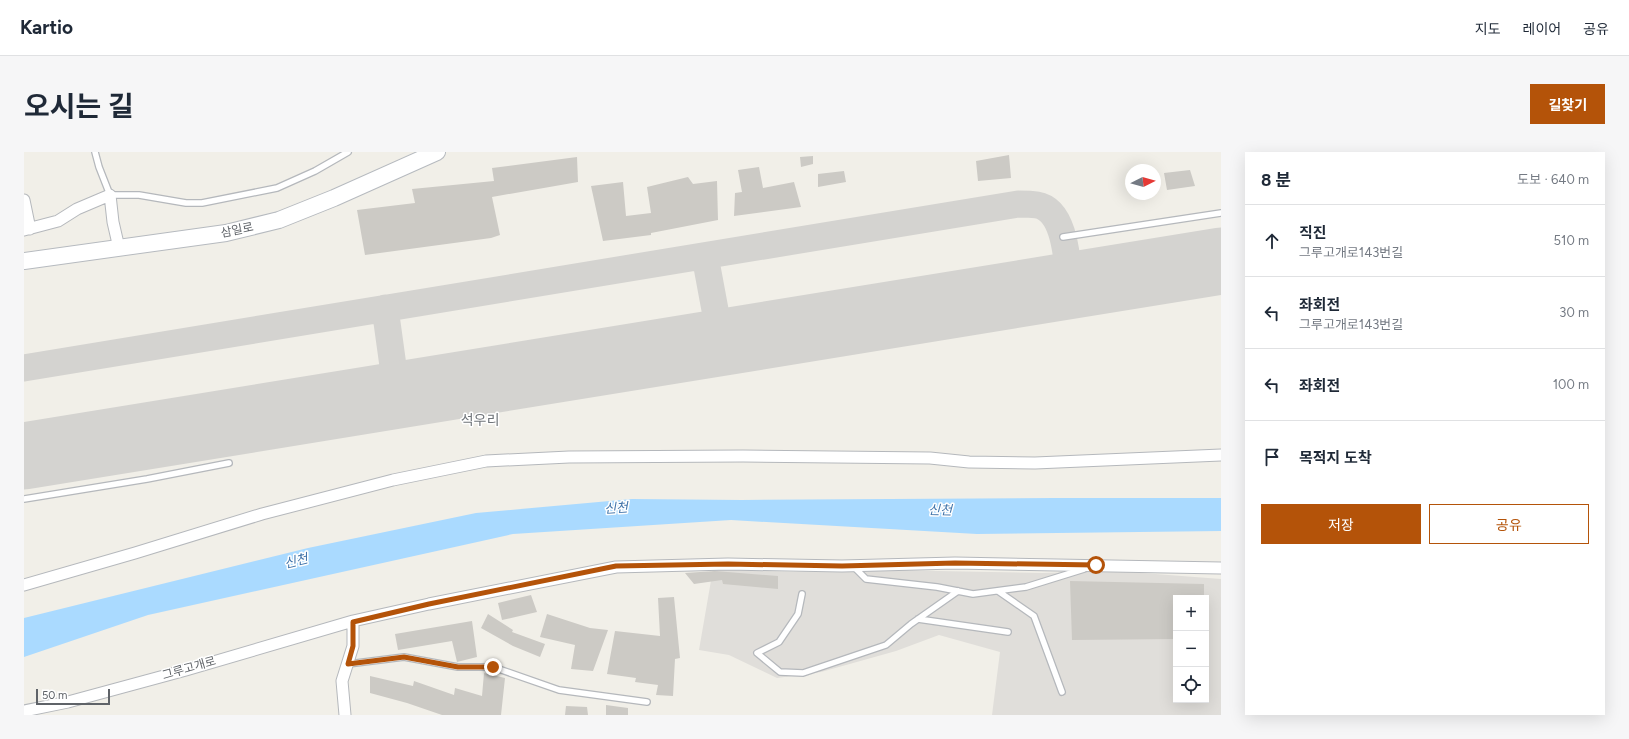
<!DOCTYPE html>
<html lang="ko">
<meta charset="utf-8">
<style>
:root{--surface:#fff;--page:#f6f6f7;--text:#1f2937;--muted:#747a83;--line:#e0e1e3;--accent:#b45309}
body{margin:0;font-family:Figtree,"Noto Sans KR",sans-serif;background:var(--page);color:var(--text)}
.controls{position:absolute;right:12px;bottom:12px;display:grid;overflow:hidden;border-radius:0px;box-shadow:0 4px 16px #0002}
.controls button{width:36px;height:36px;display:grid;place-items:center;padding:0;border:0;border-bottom:1px solid var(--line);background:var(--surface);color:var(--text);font:20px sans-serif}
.compass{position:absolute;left:1101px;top:12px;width:36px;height:36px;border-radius:50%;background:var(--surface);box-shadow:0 4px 16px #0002;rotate:84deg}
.scale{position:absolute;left:12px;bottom:10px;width:74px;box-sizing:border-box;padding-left:4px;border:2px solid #5f6368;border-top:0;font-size:11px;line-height:14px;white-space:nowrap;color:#5f6368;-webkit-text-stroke:3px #fff;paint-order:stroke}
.stop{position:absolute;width:12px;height:12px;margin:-9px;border:3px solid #b45309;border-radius:50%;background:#fff}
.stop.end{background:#b45309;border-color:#fff;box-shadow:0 1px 4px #0008}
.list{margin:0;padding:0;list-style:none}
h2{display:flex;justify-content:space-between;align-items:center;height:52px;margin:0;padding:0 16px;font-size:17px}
h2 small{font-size:13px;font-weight:400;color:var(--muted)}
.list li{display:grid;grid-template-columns:26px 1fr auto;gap:12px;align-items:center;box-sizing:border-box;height:72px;padding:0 16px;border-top:1px solid var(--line)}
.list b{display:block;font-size:15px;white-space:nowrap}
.list p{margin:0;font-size:13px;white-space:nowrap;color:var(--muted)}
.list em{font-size:13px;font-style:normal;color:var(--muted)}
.actions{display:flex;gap:8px;padding:12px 16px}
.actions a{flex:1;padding:9px 0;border:1px solid var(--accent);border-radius:0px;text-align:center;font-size:14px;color:var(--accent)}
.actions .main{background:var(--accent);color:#fff}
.icon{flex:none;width:22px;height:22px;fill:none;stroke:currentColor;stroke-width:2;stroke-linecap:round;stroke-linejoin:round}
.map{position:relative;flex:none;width:1197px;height:563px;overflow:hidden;border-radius:0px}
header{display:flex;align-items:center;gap:24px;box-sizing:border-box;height:56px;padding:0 20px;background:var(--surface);border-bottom:1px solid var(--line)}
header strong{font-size:19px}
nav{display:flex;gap:22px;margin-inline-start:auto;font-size:14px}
.intro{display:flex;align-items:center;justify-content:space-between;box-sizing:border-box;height:96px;padding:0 24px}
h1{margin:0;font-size:28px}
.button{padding:10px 18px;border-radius:0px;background:var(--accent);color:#fff;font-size:14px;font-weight:700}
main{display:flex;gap:24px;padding:0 24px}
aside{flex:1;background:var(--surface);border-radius:0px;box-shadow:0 4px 16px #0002}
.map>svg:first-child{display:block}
.industrial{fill:#e0deda;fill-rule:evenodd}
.water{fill:#aadaff}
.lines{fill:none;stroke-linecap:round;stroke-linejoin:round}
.taxiway{stroke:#d4d3d0;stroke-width:27}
.runway{stroke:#d4d3d0;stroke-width:67}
.building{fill:#cccac5}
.service-casing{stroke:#b5b8bc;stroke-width:8}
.minor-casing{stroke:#b5b8bc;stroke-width:13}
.secondary-casing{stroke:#b6babf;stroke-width:18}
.service{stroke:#fff;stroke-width:5.5}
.minor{stroke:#fff;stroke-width:11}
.secondary{stroke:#fff;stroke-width:16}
.route{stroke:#b45309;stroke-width:5}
.labels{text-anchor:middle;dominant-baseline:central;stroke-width:3;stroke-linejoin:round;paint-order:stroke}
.street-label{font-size:12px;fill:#5f6368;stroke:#fff}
.water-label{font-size:13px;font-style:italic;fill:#4174aa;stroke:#fff}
.quarter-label{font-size:14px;fill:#70757a;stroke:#fff}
</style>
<header>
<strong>Kartio</strong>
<nav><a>지도</a><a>레이어</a><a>공유</a></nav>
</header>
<div class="intro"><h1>오시는 길</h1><a class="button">길찾기</a></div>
<main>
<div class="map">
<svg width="1197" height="563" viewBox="0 0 1197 563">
<rect width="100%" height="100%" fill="#f1efe8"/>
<path class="industrial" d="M689 417 769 420 861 418 1018 421 1092 419 1197 427V563H968L976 500 915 483 872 499 797 520 753 526 705 503 675 498ZM1152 446H1182V548H1152Z"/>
<path class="water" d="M1030 346H1197V379L953 382 707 368 489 382 124 463 0 505V466L284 396 452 361 608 347 718 348Z"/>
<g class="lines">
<path class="taxiway" d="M681 104 697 190
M361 156 373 243
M0 216 994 52C1000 52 1007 52 1013 53 1042 58 1043 110 1046 134"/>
<path class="runway" d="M0 304 1197 109"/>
</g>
<path class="building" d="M985 3 987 26 954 29 952 9Z
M789 4V12L777 15 776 5Z
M553 5 554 30 468 45 476 83 467 86 341 103 333 58 391 51 388 37 470 29 468 16Z
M735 15 739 36 770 30 777 55 710 64 711 41 718 40 714 18Z
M1166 18 1171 34 1143 38 1140 21Z
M820 19 822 30 794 35V22Z
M664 25 669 32 693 29 694 68 627 81V83L579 89 567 34 599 30 602 64 627 61 623 35Z
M691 419 754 424V437L699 432 698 428 670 432 661 421Z
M1046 429 1180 432V446H1152V487L1048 488Z
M507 443 513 460 478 468 474 451Z
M650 445 656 506 651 507 649 544 632 543 634 533 611 530 612 526 583 522 591 479 636 484 634 446Z
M464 462 489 478 488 480 521 492 516 505 489 494 457 476Z
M523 462 566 476 584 478 569 519 547 517 551 493 516 485Z
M448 469 453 505 433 510 428 489 374 498 371 482Z
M460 521 481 526 477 563H418L383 551 346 541V524L389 534 390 529 430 543 431 536 458 544Z
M582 553 604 556V563H582Z
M542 554 563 555 564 563H541Z"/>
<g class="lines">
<defs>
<path id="service" d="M71 0 75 15 86 43H115L162 51H178L253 36 291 19 324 0
M1039 85 1197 61
M0 347 123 327 205 311
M829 414 842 427 913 435 949 442 1002 435 1060 417
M974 439 1010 464 1038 540
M778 442 774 462 755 490 733 501 756 520 779 521 862 493 887 472 934 439
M894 467 984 480
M324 512 380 505 434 515H469L535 538 623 550"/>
<path id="minor" d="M0 48 6 77
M0 78 34 69 53 57 86 43 89 70 95 96
M0 433 111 401 238 362 369 328 462 309 545 305 719 304 906 306 945 310 1011 311 1197 303
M0 559 44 550 162 518 329 469 405 452 592 415 704 412 818 414 931 411 1197 416
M321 563 318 529 329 494V469"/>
<path id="secondary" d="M0 109 202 81 255 68 310 46 413 0"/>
</defs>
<use href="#service" class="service-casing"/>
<use href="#minor" class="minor-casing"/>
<use href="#secondary" class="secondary-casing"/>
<use href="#service" class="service"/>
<use href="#minor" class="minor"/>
<use href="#secondary" class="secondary"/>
</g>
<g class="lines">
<path class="route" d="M469 515H434L380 505 324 512 329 494V470L405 452 592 414 704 412 818 414 931 411 1072 413"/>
</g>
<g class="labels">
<g class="street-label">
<text transform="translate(213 78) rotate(-12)">삼일로</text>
<text transform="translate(165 516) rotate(-16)">그루고개로</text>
</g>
<g class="water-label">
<text transform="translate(592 356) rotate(-4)">신천</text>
<text transform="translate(916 358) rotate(1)">신천</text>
<text transform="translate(272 409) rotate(-14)">신천</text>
</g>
<g class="quarter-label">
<text x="456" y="268">석우리</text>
</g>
</g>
</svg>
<div class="controls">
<button>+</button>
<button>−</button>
<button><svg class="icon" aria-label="locate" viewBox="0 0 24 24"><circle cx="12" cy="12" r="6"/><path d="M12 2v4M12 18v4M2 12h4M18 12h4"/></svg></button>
</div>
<svg class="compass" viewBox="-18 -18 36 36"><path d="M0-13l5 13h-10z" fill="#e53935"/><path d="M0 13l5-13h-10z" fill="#747a83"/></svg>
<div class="scale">50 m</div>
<div class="stop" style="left:1072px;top:413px"></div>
<div class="stop end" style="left:469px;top:515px"></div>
</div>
<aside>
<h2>8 분<small>도보 · 640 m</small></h2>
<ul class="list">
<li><svg class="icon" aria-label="ahead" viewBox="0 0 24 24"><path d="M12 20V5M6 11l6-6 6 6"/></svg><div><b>직진</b><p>그루고개로143번길</p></div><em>510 m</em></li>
<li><svg class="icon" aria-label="left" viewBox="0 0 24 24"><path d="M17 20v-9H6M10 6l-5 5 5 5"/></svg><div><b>좌회전</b><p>그루고개로143번길</p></div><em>30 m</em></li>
<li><svg class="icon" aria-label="left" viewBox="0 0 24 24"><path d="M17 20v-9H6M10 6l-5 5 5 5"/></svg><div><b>좌회전</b></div><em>100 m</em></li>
<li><svg class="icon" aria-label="arrive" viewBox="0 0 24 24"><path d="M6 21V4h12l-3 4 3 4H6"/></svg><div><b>목적지 도착</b></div></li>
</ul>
<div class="actions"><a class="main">저장</a><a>공유</a></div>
</aside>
</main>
